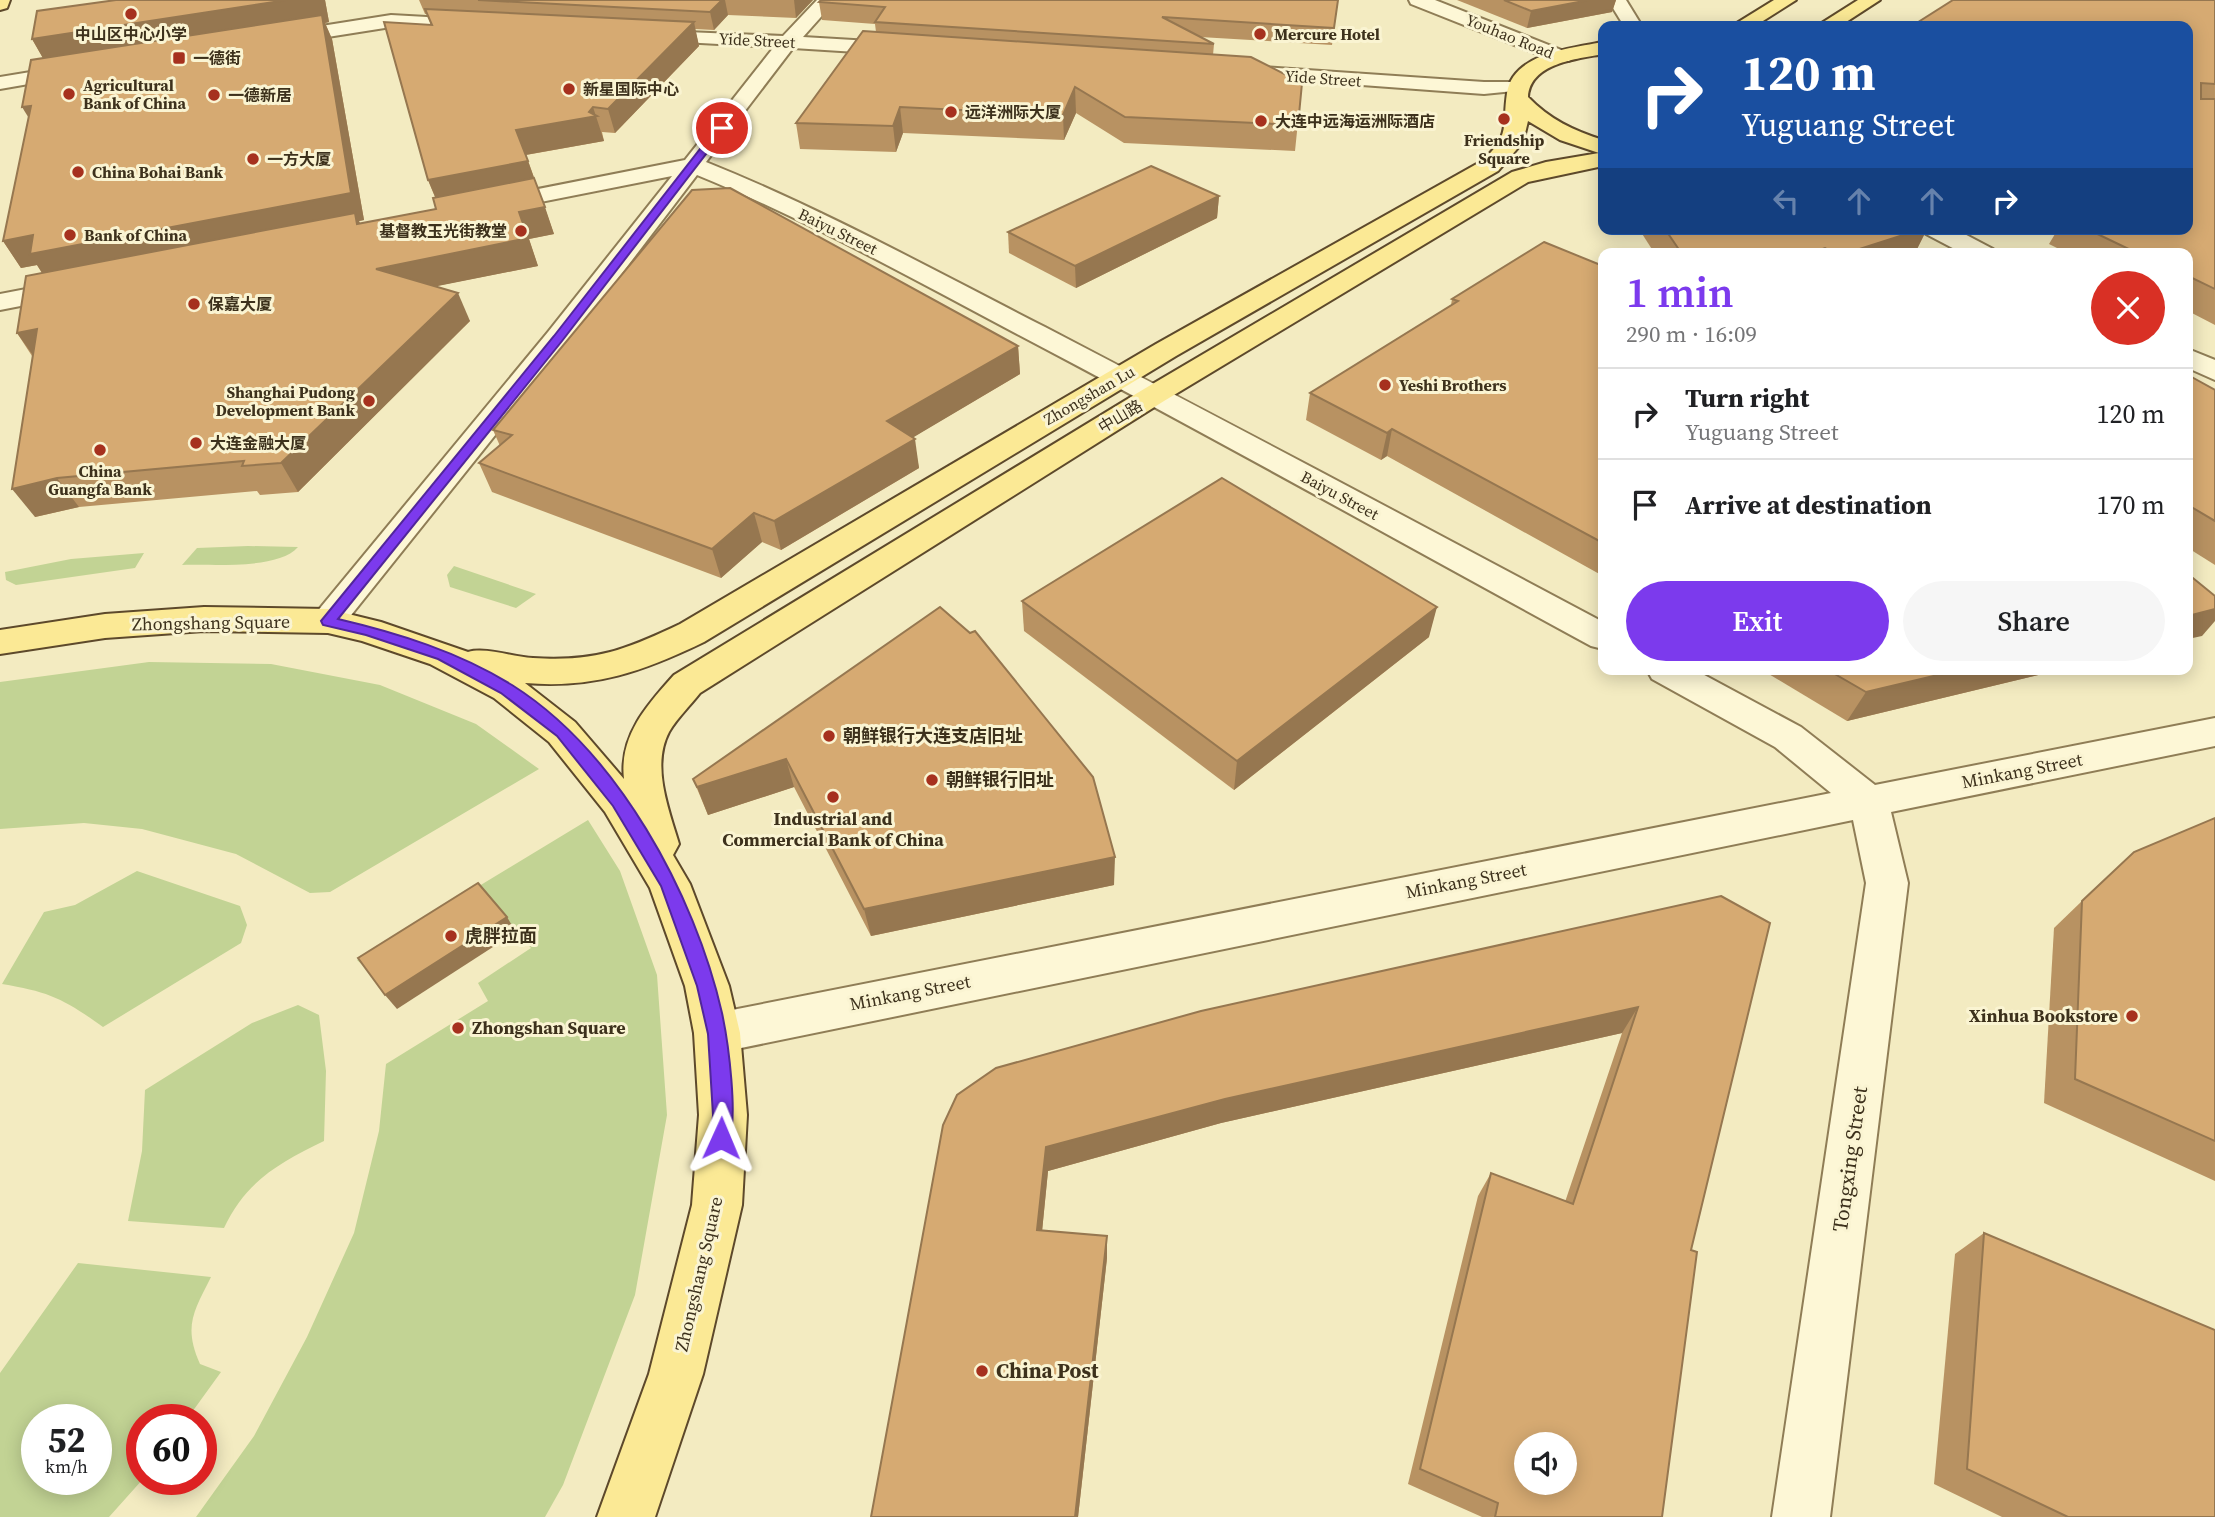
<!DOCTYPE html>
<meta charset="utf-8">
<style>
:root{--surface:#fff;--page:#f6f6f6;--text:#202124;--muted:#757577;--line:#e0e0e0;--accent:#7c3aed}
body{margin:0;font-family:"Source Serif 4","Noto Sans SC",serif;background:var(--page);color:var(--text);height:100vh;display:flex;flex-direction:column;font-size:26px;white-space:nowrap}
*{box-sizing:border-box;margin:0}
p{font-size:23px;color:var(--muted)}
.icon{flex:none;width:38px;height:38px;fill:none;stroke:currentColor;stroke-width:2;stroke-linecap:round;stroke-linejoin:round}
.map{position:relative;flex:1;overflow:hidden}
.panel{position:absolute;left:1598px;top:248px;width:595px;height:427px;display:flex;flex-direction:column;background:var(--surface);border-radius:14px;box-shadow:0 4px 18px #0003}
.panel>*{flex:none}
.top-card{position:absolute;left:1598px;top:21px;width:595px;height:214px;border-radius:14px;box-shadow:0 4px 18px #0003;background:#1a4fa0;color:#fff;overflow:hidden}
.tools{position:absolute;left:1514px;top:1432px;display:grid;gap:14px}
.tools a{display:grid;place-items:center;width:63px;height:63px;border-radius:50%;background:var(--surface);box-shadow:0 4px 18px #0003;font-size:35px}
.speed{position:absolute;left:21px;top:1404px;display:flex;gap:14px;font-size:35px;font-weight:700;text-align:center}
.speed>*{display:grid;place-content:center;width:91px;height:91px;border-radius:50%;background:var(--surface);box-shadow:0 4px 18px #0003;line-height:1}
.speed small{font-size:18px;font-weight:400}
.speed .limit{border:10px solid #d22;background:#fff;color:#111}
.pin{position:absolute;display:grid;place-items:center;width:60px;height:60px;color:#fff;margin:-30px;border:4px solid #fff;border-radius:50%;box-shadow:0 2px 7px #0007}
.me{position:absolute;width:77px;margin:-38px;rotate:1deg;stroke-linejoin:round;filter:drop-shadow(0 0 5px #0008)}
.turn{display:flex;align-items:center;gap:24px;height:147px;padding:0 28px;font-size:32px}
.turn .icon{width:91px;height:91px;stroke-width:2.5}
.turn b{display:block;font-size:49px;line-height:60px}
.lanes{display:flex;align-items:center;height:66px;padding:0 28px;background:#0003;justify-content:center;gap:35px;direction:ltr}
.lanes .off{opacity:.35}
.round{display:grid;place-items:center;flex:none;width:74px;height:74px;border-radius:37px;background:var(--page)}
.headline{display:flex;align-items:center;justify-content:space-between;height:119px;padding:0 28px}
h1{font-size:42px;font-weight:600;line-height:52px;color:var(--accent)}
.cta{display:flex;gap:14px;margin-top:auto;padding:14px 28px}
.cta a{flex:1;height:80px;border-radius:42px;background:var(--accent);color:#fff;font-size:28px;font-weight:600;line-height:80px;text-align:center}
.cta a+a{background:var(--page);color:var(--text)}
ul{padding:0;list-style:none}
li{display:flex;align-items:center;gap:21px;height:91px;padding:0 28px;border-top:2px solid var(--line)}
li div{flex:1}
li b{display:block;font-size:26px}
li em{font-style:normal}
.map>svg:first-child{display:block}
.green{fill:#c2d394;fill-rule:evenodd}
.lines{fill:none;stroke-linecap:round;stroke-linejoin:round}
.minor-casing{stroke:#8f7d56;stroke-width:4}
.major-casing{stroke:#5d492b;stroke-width:4}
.minor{fill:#fdf7d6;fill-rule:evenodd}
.major{fill:#fbe995;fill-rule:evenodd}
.wall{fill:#b89262}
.shaded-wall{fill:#967750}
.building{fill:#d6aa72;stroke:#967750;stroke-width:2;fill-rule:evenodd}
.route{fill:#7c3aed;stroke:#51269a;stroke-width:2}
.poi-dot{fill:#a6311e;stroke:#faf4d2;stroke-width:2.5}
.labels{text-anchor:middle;stroke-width:6;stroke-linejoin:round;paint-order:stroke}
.far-poi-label{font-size:16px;font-weight:bold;fill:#3d311c;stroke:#faf4d2;text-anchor:start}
.far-street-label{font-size:16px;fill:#3d311c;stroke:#faf4d2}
.street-label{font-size:18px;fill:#3d311c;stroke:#faf4d2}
.poi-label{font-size:18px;font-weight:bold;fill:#3d311c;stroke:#faf4d2;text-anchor:start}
.near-street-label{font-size:21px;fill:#3d311c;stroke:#faf4d2}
.near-poi-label{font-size:21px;font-weight:bold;fill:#3d311c;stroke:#faf4d2;text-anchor:start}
</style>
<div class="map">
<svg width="2215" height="1517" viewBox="0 0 2215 1517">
<rect width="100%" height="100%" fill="#f3ebc1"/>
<g class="green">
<path d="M248 546 298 547C278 570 212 564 182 565L197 548Z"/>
<polygon points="144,553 135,568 16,585 6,580 5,572 71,559"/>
<polygon points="454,566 536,594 516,608 450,587 447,575"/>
<polygon points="149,662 271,664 380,685 476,724 539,769 330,892 310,893 236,854 142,829 84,823 0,829 0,682"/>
<polygon points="588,820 620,871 657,975 667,1115 635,1295 563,1485 545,1517 196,1517 254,1436 307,1337 354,1233 379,1131 386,1064 488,1001 478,983 531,948 487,898 370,972 357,960"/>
<path d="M137 871 240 906 247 925 241 943 103 1027C64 999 50 992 2 984L44 912 75 905Z"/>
<path d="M298 1005 319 1015 326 1071 324 1141C279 1163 246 1181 224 1228L128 1221 142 1151 145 1090 252 1023Z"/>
<path d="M78 1263 211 1277C194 1311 183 1326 200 1364L221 1372 187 1419H142L143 1479 109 1517H0V1373ZM37 1419H96V1479H37Z"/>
</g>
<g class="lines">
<defs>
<g id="minor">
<path d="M817 0H836L803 37 904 43 911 45 914 49 911 53 904 55 793 48 706 162C823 209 933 270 1045 327 1232 424 1417 523 1603 622V649L1591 646C1400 542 1211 436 1019 335 913 279 808 220 697 175L568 344 340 629 328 633 316 629 311 621 316 613 548 332 672 176 490 212 482 210 478 205 482 200 685 160 774 47 646 40 639 38 636 34 639 30 783 36Z"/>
<polygon points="1409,0 1435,0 1569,53 1572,57 1569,61 1555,61 1411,4"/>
<polygon points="1608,0 1626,0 1642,26 1624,26"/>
<polygon points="391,15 481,20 491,26 481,32 391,27 277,45 267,39 277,33"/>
<polygon points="79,64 86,66 89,70 86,74 0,89 0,77"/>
<polygon points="1233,65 1484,82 1524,82 1527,86 1524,90 1484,94 1226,75 1223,71 1226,67"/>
<polygon points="1923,229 1955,229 1993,249 1996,254 1964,254 1926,234"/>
<polygon points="73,280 82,282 86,288 82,294 0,310 0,294"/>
<polygon points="2188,349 2215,360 2215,380 2188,368"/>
<polygon points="1647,670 1695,670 1801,727 1875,785 2215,718 2215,746 1891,812 1908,883 1830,1517 1772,1517 1866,883 1853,820 717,1053 701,1047 694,1033 701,1019 717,1013 1831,793 1775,747 1652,679"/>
</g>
<g id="major">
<polygon points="0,0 10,0 7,8 0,10"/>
<polygon points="1774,0 1796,0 1755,26 1732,26"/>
<polygon points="1858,0 1880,0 1840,26 1817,26"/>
<path d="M1603 42V54C1577 59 1530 63 1528 97 1549 119 1574 131 1603 140V166L1528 182 1164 401 700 693C690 706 677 718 669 732 651 766 669 810 679 844L673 855 690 884 729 986 740 1033 747 1115 742 1205 703 1374 655 1517H597L649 1374 692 1205 699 1115 694 1033 685 986 650 888 605 812 549 742 494 698 430 664 362 641 328 633 204 631 105 638 0 654V630L105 614 204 607 328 609 381 622 468 652C486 647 513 657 533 658 595 662 625 650 680 624L1156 344 1482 161C1511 135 1502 127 1507 93 1513 53 1572 48 1603 42ZM1528 121 1560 140 1599 153 1546 162 1512 172 1144 389 674 675C647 705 619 736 624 779L575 722 525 683C594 689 644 671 704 642L1176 356 1498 171 1523 142Z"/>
</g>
</defs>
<use href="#minor" class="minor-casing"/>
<use href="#major" class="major-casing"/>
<use href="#minor" class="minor"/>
<use href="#major" class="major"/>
</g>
<g class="wall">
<polygon points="116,0 325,0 329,22 325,23 332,39 364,220 359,221 360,224 436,209 435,197 428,180 431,25 427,14 425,14 419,0 813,0 796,18 728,15 714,30 695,29 699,46 615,133 602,132 604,141 526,155 554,234 529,239 538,266 436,286 470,321 298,492 260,495 257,491 79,507 35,517 32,356 17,333 42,273 37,265 21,268 3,241 43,58 32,39"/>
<polygon points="1457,0 1616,0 1612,12 1527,28"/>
<polygon points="2215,0 2215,325 2188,311 2188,254 2069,254 2049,244 2058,229 2188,229 2188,26"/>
<polygon points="1338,1 1332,45 1200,37 1214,44 1213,55 1302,83 1295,151 1124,143 1076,113 1064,140 903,133 896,152 800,149 796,123 876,32 875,24 822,20 819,2"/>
<polygon points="1219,196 1217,218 1076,288 1009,253 1008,232"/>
<polygon points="1639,229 1927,229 1915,253 1913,254 1655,254"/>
<polygon points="1603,266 1603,576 1387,456 1381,460 1306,420 1310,393 1451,305 1452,299"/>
<polygon points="1018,346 1020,374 913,437 919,468 781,550 762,542 721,578 492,492 479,463 500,446 493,430"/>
<polygon points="2188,375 2215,390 2215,565 2188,548"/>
<polygon points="1022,601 1429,637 1234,790 1024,631"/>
<polygon points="940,607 1114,885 871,936 794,787 708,815 693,779"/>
<polygon points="1762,670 2059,670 1847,721"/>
<polygon points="2215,818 2215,1181 2044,1103 2054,928 2082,901"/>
<polygon points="1721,896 1691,1250 1662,1517 1482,1517 1408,1484 1478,1196 1491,1173 1565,1202 1622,1033 1221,1123 1048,1171 1042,1231 1107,1258 1078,1517 943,1125"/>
<polygon points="1984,1233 2215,1517 2002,1517 1934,1484 1955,1254"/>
</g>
<g class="shaded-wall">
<polygon points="287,0 325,0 329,22 325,23 332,39 364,220 359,221 367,239 48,282 37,265 21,268 3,241 48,67 32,39"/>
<polygon points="722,0 725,0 728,15 714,30 710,12"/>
<polygon points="794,0 813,0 796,18"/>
<polygon points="1589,0 1616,0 1612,12 1527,28 1531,11"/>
<polygon points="694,22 699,46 615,133 608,109"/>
<polygon points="1075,87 1076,113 1064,140 1063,115"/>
<polygon points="31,106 38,133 22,107"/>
<polygon points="593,107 604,141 525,155 516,130 589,112"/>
<polygon points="900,107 903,133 896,152 893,126"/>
<polygon points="528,161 537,186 439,206 428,180"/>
<polygon points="1219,196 1217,218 1076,288 1075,266"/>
<polygon points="545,207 554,234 529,239 538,266 388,296 376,269 519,212"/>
<polygon points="1922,229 1927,229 1915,253 1913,254 1844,254"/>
<polygon points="1825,248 1822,254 1809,254"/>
<polygon points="458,293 470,321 298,492 281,463"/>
<polygon points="37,329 37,361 17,333"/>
<polygon points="1018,346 1020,374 892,450 887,421"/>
<polygon points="1392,429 1387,456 1381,460 1387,433"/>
<polygon points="915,439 919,468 781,550 774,521"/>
<polygon points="57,478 79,507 35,517 12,489"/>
<polygon points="754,513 762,542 721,578 712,549"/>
<polygon points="1437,607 1429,637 1234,790 1237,761"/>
<polygon points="2215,609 2215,621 2202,636 2188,639 2188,616"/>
<polygon points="1959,670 2059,670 1847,721 1866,692"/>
<polygon points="786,759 794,787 708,815 697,787"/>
<polygon points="1115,857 1114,885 871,936 864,909"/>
<polygon points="507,917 516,932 397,1009 385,995"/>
<polygon points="1638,1007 1622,1033 1221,1123 1048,1171 1040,1252 1037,1230 1046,1147 1225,1099"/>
<polygon points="1107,1236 1107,1258 1078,1517 1075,1517"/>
</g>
<g class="building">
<polygon points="116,0 287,0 32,39 37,11"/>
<polygon points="478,0 722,0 710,12"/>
<polygon points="821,0 1338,0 1334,28 1162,17 1214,44 875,22 885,7 819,2"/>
<polygon points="1504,0 1589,0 1531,11"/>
<polygon points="1953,0 2215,0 2215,84 2201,83 2201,99 2215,99 2215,289 2188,276 2188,254 2139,254 2087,229 2188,229 2188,26 1912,26"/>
<polygon points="425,9 694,22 608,109 593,107 589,112 597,116 516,130 528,161 428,180 384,22 432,25"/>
<polygon points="322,15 351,193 30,254 33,235 3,241 31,106 22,107 31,60"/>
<polygon points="863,31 1251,57 1302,83 1298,125 1125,117 1075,87 1063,115 900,107 893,126 796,123"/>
<polygon points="1151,166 1219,196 1075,266 1008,232"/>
<polygon points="534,178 545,207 519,212 528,238 376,269 458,293 281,463 242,466 244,461 57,478 12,489 37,329 17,333 26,276 355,213 357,224 436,209 433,198"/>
<polygon points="730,188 1018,346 887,421 915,439 774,521 754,513 712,549 479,463 512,435 493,430 692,190"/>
<polygon points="1665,229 1922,229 1844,254 1836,254 1825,248 1809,254 1682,254"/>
<polygon points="1544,242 1603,266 1603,543 1392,429 1387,433 1310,393 1458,301 1452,299"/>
<polygon points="2188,375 2215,390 2215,521 2188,505"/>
<polygon points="1222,478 1437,607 1237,761 1022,601"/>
<polygon points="2188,574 2215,596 2215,609 2188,616"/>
<polygon points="940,607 970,633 975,631 1093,777 1115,857 864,909 786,759 697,787 693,779"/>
<polygon points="1828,670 1959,670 1866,692"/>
<polygon points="2215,818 2215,1141 2075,1079 2082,901 2134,852"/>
<polygon points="478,883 507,917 385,995 358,958"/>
<path d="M1721 896 1770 923 1691 1250 1697 1252 1662 1517H1495L1498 1503 1420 1469 1491 1173 1573 1204 1638 1007 1225 1099 1046 1147 1037 1230 1107 1236 1075 1517H871L943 1125 957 1095 996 1068 1201 1011ZM1526 1444H1564V1482H1526Z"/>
<polygon points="1984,1233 2215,1330 2215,1517 2068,1517 1967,1469"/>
</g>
<path class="route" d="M718 126 726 128 562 341 338 619C398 633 459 652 512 685 617 751 695 894 722 1013 728 1041 739 1119 728 1145L721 1147 714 1145 711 1138 713 1115 708 1034 697 986 661 886 613 806 557 736 501 693 438 659 366 635 323 625 321 621 554 336Z"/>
<g class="poi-dot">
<circle cx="131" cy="14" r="7"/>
<circle cx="1260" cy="34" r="7"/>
<rect x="172" y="51" width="14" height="14" rx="3.5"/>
<circle cx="569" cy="89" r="7"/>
<circle cx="69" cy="94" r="7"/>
<circle cx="214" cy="95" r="7"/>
<circle cx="951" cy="112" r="7"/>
<circle cx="1504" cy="119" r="7"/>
<circle cx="1261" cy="121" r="7"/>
<circle cx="253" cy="159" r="7"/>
<circle cx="78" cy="172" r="7"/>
<circle cx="521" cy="231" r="7"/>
<circle cx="70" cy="235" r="7"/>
<circle cx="194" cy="304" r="7"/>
<circle cx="1385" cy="385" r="7"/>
<circle cx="369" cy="401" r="7"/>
<circle cx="196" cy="443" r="7"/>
<circle cx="100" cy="450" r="7"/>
<circle cx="829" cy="736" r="7"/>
<circle cx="932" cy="780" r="7"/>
<circle cx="833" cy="797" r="7"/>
<circle cx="451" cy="936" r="7"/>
<circle cx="2132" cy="1016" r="7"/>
<circle cx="458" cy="1028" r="7"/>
<circle cx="982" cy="1371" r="7"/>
</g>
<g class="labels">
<g class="far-poi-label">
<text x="131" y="40" text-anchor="middle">中山区中心小学</text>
<text x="1274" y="40">Mercure Hotel</text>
<text x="193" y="64">一德街</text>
<text x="83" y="91">Agricultural<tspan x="83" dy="18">Bank of China</tspan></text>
<text x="583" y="95">新星国际中心</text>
<text x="228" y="101">一德新居</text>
<text x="965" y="118">远洋洲际大厦</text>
<text x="1275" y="127">大连中远海运洲际酒店</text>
<text x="1504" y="146" text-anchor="middle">Friendship<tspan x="1504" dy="18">Square</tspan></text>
<text x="267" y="165">一方大厦</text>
<text x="92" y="178">China Bohai Bank</text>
<text x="507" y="237" text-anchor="end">基督教玉光街教堂</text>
<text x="84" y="241">Bank of China</text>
<text x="208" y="310">保嘉大厦</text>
<text x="1399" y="391">Yeshi Brothers</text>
<text x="355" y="398" text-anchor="end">Shanghai Pudong<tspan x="355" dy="18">Development Bank</tspan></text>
<text x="210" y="449">大连金融大厦</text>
<text x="100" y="477" text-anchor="middle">China<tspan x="100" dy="18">Guangfa Bank</tspan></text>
</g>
<g class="far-street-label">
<text transform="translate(1510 36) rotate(22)" y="6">Youhao Road</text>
<text transform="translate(757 40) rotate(3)" y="6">Yide Street</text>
<text transform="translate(1323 78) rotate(4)" y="6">Yide Street</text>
<text transform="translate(838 231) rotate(26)" y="6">Baiyu Street</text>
<text transform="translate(1089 395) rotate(-30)" y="6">Zhongshan Lu</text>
<text transform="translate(1120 416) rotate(-31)" y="6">中山路</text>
<text transform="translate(1340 495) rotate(28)" y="6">Baiyu Street</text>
</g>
<g class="street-label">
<text transform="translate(211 623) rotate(-1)" y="6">Zhongshang Square</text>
<text transform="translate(2022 771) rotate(-11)" y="6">Minkang Street</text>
<text transform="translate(1466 881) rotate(-11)" y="6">Minkang Street</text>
<text transform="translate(910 993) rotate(-11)" y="6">Minkang Street</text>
<text transform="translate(699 1274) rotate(-77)" y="6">Zhongshang Square</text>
</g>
<g class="poi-label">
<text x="843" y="742">朝鲜银行大连支店旧址</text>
<text x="946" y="786">朝鲜银行旧址</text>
<text x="833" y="825" text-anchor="middle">Industrial and<tspan x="833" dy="21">Commercial Bank of China</tspan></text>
<text x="465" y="942">虎胖拉面</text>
<text x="2118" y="1022" text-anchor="end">Xinhua Bookstore</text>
<text x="472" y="1034">Zhongshan Square</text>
</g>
<g class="near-street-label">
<text transform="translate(1850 1159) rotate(-82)" y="7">Tongxing Street</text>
</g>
<g class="near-poi-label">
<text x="996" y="1378">China Post</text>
</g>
</g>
</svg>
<div class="tools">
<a><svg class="icon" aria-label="sound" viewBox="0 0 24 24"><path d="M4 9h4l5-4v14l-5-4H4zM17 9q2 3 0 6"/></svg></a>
</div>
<div class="speed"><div>52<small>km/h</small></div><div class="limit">60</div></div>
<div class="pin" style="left:722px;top:128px;background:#d93025"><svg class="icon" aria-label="arrive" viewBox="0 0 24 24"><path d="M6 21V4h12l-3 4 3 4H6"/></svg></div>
<svg class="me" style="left:721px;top:1138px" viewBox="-20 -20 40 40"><path d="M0-17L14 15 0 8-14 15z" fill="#7c3aed" stroke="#fff" stroke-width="4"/></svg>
<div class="top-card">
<div class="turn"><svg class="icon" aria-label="right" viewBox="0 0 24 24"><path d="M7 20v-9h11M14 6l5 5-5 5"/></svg><div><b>120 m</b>Yuguang Street</div></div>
<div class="lanes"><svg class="icon off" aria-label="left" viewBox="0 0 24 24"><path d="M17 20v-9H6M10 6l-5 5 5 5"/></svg><svg class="icon off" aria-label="ahead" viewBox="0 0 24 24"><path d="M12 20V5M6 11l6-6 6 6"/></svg><svg class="icon off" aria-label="ahead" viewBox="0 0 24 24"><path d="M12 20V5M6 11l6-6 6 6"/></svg><svg class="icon" aria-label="right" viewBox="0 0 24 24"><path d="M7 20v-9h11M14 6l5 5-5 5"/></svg></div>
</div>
<section class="panel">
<div class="headline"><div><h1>1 min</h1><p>290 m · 16:09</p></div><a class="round" style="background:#d93025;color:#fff"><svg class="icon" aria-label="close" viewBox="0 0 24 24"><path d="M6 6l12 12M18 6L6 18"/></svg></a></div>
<ul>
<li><svg class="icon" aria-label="right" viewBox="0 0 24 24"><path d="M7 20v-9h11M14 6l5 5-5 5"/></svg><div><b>Turn right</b><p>Yuguang Street</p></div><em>120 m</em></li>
<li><svg class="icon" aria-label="arrive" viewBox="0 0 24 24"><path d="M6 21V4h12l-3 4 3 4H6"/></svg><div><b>Arrive at destination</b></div><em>170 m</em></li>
</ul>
<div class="cta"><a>Exit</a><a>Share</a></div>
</section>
</div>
